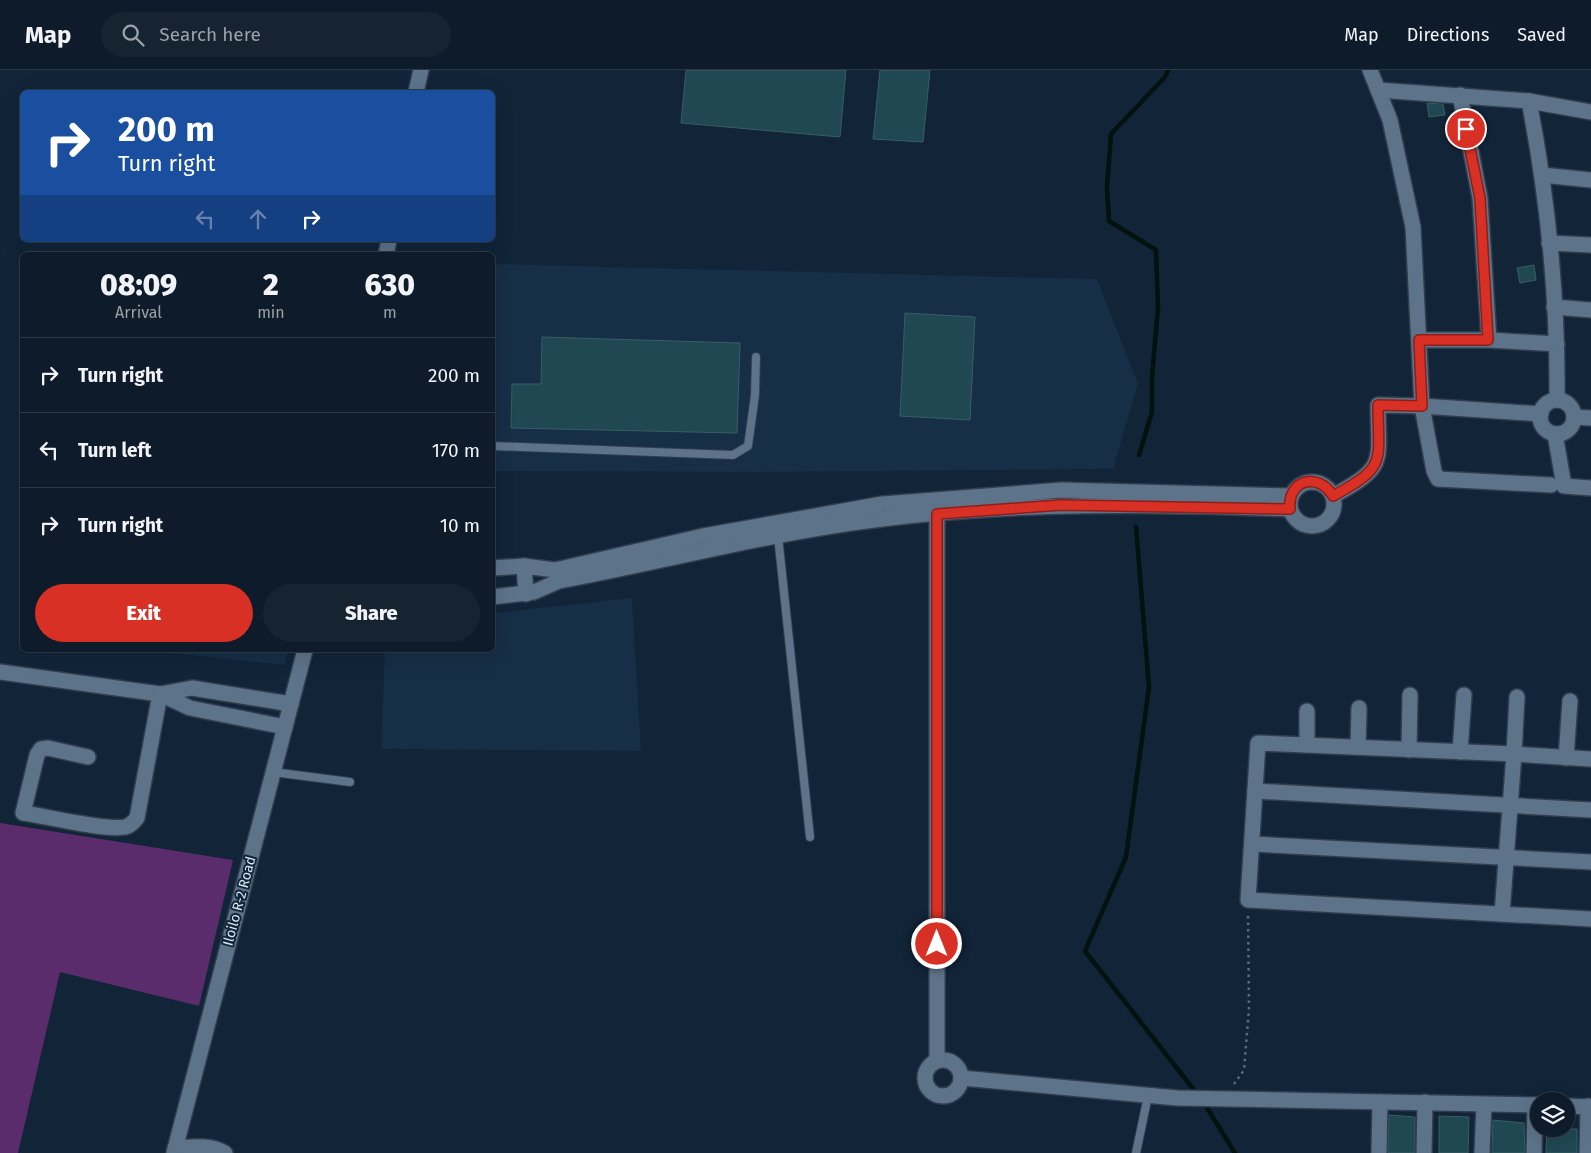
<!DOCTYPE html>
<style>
:root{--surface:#0d1b2a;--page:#162432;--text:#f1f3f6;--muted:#9aa1a8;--line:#2d3947;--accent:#d93025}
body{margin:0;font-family:"Fira Sans",sans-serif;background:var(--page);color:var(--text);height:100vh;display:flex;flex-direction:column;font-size:19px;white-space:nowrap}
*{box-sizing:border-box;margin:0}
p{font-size:16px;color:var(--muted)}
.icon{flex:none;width:28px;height:28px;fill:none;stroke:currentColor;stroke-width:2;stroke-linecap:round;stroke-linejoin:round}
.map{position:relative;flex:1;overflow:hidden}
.panel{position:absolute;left:20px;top:182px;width:475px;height:400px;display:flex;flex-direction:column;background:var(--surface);border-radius:8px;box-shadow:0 5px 20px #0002,0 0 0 1px var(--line)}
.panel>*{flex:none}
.guide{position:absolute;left:20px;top:20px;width:475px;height:152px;border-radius:8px;box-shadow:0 5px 20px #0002,0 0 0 1px var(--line);background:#1a4fa0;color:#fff;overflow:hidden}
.buttons{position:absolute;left:1530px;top:1022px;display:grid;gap:10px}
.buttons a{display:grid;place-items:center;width:45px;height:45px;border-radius:50%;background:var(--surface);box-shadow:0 5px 20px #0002,0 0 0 1px var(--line);font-size:25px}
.pin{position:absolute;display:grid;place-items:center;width:42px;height:42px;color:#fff;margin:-21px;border:2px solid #fff;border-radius:50%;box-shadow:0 1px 5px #0007}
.me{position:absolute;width:55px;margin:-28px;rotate:0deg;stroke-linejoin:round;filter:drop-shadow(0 0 4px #0008)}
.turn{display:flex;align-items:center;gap:18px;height:105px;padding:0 15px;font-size:22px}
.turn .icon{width:65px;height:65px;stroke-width:2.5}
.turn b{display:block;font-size:35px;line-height:42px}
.lanes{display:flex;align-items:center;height:48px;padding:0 15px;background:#0003;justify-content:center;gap:25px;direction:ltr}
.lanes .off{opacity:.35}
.eta{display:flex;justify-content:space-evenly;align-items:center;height:85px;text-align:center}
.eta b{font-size:30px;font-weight:800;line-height:35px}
.button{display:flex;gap:10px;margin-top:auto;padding:10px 15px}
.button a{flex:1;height:58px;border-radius:30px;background:var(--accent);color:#fff;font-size:20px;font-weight:800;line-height:58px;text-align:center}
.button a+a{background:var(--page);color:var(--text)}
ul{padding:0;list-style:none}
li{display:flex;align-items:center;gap:15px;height:75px;padding:0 15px;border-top:1px solid var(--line)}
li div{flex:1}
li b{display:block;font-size:19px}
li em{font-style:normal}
header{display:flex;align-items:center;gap:30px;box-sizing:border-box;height:70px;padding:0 25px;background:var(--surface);border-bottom:1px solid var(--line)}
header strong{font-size:24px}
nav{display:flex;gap:28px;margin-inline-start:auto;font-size:18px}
.search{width:350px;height:45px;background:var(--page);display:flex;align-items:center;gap:12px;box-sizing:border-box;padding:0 18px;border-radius:28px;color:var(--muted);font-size:19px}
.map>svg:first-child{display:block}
.built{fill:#162e46}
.green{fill:#5b2c6b}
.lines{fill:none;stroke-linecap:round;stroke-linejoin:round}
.stream{stroke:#02120f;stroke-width:4.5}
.building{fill:#204853;stroke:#395d67}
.service-casing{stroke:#303d4e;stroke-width:10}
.minor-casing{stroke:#303d4e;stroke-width:18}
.secondary-casing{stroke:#303d4e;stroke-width:18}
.path{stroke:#5b6c7e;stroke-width:2.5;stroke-dasharray:2.5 4;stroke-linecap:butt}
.service{stroke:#5d738a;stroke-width:8}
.minor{stroke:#5d738a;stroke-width:15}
.secondary{stroke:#5d738a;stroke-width:15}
.route-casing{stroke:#8d1f18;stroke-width:12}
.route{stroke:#d93025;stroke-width:9}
.labels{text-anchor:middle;stroke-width:4;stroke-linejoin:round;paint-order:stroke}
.street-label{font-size:14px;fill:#d9e6f3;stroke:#112438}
</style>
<header>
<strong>Map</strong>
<div class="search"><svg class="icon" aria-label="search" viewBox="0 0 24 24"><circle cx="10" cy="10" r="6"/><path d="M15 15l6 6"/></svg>Search here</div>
<nav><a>Map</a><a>Directions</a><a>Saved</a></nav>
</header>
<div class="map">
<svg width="1591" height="1083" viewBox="0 0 1591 1083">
<rect width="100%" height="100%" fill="#112438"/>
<g class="built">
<polygon points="493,194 1097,209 1138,314 1113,399 762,402 493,401"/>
<polygon points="632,528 641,681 381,679 385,580 492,580 493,543"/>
<polygon points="172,580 288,580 285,595 171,583"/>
</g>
<polygon class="green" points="0,753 233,790 199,936 60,902 18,1083 0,1083"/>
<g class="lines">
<g class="stream">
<polyline points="1139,385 1152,342 1152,307 1158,238 1156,180 1109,151 1107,117 1111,64 1165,7 1168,0"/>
<polyline points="1136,457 1149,617 1126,787 1085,881 1198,1025"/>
<polyline points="1204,1033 1235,1083"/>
</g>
</g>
<g class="building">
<polygon points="686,0 846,0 840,67 681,53"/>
<polygon points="880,0 930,0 923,72 873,69"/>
<polygon points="1427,33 1443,34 1445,45 1429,47"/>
<polygon points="1534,195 1536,210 1520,213 1517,198"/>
<polygon points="905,243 975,247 970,350 900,346"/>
<polygon points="542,267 740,273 737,363 511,358 512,314 541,314"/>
<polygon points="1389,1045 1415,1047 1415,1083 1388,1083"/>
<polygon points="1439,1046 1469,1047 1468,1083 1439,1083"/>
<polygon points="1493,1050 1524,1053 1525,1083 1492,1083"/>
<polygon points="1547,1059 1577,1059 1577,1083 1546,1083"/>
</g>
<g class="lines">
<defs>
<g id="service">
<polyline points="492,376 733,385 748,376 755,325 756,287"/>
<polyline points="778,466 810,767"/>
<polyline points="273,702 350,712"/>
<polyline points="1136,1083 1148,1026"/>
</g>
<g id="minor">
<polyline points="1378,20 1529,31 1591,42"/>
<polyline points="1460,25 1480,128 1489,270"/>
<path d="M1529 31C1548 129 1558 230 1557 330"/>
<polyline points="1542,105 1591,110"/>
<polyline points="1549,173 1591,175"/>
<polyline points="1554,237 1591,240"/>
<polyline points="1419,270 1489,270 1557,274"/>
<circle cx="1557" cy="347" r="17"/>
<polyline points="1541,344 1422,336 1434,401 1438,409 1551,415"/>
<polyline points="1574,347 1591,348"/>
<polyline points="1555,364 1564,416 1591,418"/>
<circle cx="1312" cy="434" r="22"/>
<path d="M1333 426C1388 396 1378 393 1378 335L1422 336 1413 157 1390 50 1370 0"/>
<polyline points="524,496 526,524"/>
<polyline points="492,498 524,496 555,500 703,466 882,434 1062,420 1290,426"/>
<path d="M492 527 534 522 559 511C667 491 773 462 882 449 1017 432 1154 434 1290 439"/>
<polyline points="0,602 160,624 190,638 285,657"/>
<polyline points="160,624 192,618 291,634"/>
<polyline points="1517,627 1514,684 1258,673 1248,830 1591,849"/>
<polyline points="1307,675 1307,641"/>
<polyline points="1358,677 1359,638"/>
<polyline points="1409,680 1410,625"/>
<polyline points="1460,682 1464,625"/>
<path d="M88 687 48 678 41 679 37 685 23 743C45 746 106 761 125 757 131 756 133 752 137 748L160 624"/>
<polyline points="1566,688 1570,631"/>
<polyline points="1255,721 1591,740"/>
<polyline points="1252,774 1591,792"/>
<polyline points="1502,844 1514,684 1591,689"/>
<circle cx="943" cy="1008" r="18"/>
<polyline points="937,991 937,435"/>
<polyline points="962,1008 1177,1028 1539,1035"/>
<polyline points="1566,1036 1591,1037"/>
<path d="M175 1078C193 1077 209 1074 225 1083"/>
<polyline points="1379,1083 1380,1032"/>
<polyline points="1424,1083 1425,1032"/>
<polyline points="1482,1083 1484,1035"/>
<polyline points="1534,1083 1535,1035"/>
<polyline points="1587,1083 1588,1036"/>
</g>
<g id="secondary">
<polyline points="416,22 421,0"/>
<polyline points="386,185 389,170"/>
<polyline points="174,1083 305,580"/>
</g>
</defs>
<use href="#service" class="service-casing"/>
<use href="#minor" class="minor-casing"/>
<use href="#secondary" class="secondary-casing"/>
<polyline class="path" points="1234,1014 1244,1000 1249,938 1248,843"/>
<use href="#service" class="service"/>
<use href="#minor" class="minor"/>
<use href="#secondary" class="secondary"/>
</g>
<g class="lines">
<defs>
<path id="route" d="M937 874V444L1061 435 1290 439C1287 410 1318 401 1333 426 1388 396 1378 393 1378 335L1422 336 1419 270H1488L1480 128 1466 59"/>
</defs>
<use href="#route" class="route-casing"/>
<use href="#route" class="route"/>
</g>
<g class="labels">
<g class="street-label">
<text transform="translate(239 831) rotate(-75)" y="5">Iloilo R-2 Road</text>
</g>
</g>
</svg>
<div class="buttons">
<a><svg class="icon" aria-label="layers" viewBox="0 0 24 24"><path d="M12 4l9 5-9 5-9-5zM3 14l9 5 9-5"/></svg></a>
</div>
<div class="pin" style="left:1466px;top:59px;background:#d93025"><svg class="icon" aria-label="arrive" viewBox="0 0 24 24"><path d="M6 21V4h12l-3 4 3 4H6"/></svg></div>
<svg class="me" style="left:937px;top:874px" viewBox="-20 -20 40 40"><circle r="17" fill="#d93025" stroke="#fff" stroke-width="3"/><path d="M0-11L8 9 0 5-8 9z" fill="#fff"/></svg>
<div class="guide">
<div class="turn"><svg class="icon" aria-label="right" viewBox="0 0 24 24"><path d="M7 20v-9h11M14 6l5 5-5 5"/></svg><div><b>200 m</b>Turn right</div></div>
<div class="lanes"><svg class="icon off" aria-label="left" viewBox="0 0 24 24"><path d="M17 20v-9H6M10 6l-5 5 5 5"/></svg><svg class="icon off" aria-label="ahead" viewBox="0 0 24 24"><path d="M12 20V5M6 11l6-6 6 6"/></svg><svg class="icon" aria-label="right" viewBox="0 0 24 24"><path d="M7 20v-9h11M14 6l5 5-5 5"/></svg></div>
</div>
<section class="panel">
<div class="eta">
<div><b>08:09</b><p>Arrival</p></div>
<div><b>2</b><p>min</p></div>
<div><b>630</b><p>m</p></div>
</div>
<ul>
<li><svg class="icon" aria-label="right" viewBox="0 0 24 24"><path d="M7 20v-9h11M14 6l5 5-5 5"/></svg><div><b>Turn right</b></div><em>200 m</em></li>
<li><svg class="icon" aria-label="left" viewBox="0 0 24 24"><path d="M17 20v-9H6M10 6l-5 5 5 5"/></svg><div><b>Turn left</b></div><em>170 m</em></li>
<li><svg class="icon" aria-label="right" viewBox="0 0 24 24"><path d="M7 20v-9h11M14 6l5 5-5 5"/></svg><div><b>Turn right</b></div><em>10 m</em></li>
</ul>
<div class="button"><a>Exit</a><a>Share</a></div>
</section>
</div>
